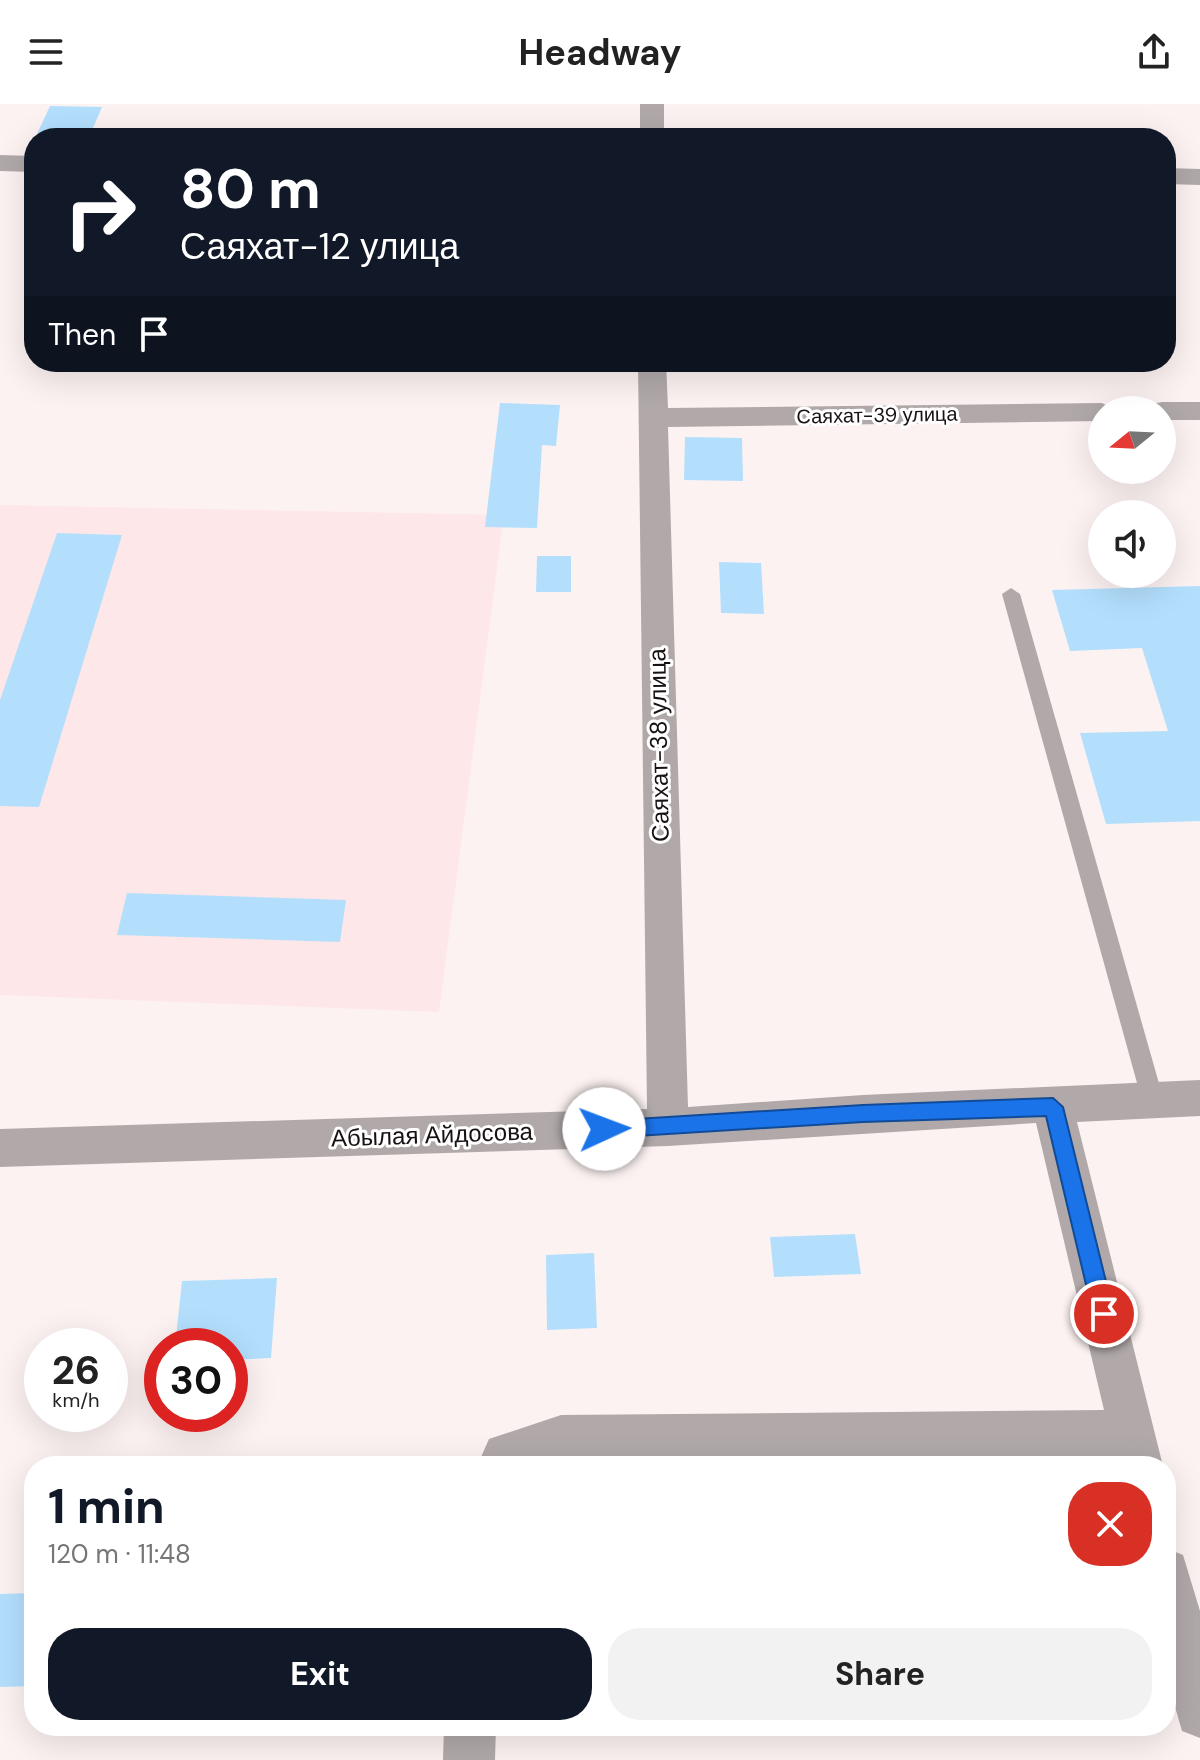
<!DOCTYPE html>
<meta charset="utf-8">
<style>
:root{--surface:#fff;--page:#f2f2f2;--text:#222;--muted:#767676;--accent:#111827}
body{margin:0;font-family:"DM Sans",sans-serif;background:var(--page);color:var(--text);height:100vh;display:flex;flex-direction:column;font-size:30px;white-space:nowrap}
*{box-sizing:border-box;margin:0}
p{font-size:26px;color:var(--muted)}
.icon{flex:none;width:44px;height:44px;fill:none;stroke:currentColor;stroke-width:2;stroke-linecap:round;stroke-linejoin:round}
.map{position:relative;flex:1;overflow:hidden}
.details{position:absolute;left:24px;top:1352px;width:1152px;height:280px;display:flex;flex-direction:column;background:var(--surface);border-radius:32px;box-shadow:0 8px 32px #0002}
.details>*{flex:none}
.banner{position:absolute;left:24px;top:24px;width:1152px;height:244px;border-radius:32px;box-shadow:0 8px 32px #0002;background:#111827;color:#fff;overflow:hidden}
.needle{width:52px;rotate:252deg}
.controls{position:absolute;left:1088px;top:292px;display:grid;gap:16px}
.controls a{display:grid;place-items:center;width:88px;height:88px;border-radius:50%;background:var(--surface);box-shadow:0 8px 32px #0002;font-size:40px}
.speed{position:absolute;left:24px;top:1224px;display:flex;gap:16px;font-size:40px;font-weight:700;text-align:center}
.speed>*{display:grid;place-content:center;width:104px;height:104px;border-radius:50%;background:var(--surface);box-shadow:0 8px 32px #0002;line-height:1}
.speed small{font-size:20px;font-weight:400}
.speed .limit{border:12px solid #d22;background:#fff;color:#111}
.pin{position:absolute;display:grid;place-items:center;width:68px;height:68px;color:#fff;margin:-34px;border:4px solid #fff;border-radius:50%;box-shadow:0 2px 8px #0007}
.me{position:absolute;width:88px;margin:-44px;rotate:88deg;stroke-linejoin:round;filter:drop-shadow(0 0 6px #0008)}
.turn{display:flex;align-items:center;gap:28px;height:168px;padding:0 24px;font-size:36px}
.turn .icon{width:104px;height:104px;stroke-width:2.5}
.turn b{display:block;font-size:56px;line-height:68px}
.then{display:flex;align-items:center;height:76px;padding:0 24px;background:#0003;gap:16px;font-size:30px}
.round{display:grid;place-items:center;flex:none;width:84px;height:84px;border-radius:32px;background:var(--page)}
.head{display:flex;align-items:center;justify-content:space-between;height:136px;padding:0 24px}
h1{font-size:48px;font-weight:700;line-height:60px;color:var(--accent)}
.primary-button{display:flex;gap:16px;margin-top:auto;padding:16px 24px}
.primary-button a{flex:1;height:92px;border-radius:32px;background:var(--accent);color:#fff;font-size:32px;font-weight:700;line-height:92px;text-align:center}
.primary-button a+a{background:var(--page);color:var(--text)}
header{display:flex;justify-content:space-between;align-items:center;height:104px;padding:0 24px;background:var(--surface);font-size:36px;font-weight:700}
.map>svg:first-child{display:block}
.built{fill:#fee7e8}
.building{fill:#b3dffd}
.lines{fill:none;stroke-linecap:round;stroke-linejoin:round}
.lane{fill:#b1a9a9;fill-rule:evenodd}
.street{fill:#b1a9a9;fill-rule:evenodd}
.route{fill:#1a73e8;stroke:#114b97;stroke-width:2}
.labels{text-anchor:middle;stroke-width:6;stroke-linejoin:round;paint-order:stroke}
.far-street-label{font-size:20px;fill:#181212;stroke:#fff}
.street-label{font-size:24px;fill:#181212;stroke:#fff}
</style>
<header><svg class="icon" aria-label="menu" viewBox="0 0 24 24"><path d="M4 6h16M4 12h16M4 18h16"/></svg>Headway<svg class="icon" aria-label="share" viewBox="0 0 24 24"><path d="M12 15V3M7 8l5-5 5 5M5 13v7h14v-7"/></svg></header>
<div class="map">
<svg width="1200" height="1656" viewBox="0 0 1200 1656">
<rect width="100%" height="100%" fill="#fdf2f2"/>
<polygon class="built" points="0,401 504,411 439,908 0,891"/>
<g class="building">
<polygon points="50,2 102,3 90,31 37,30"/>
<polygon points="500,299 560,301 556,342 542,341 537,424 485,423"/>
<polygon points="685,333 742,334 743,377 684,376"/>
<polygon points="57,429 122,431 39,703 0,702 0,596"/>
<polygon points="537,452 571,452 571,488 536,488"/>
<polygon points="719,458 761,459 764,510 721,509"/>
<polygon points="1200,482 1200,717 1106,720 1080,629 1168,627 1142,544 1070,547 1052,486"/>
<polygon points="127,789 346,796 340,838 117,831"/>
<polygon points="855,1130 861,1170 774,1173 770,1133"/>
<polygon points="594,1149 597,1224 547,1226 546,1151"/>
<polygon points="277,1174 271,1254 230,1256 230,1242 175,1242 182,1177"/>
<polygon points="34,1489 34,1582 0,1583 0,1490"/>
</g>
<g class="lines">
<polygon class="lane" points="1011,484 1020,490 1164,997 1161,1004 1153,1007 1145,1004 1142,997 1002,490"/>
<g class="street">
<rect x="640" y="0" width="24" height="34"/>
<polygon points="0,51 34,52 34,68 0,67"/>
<polygon points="1166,64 1200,65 1200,81 1166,80"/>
<polygon points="638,258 666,258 668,304 1102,299 1115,306 1102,306 1102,317 668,323 688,1003 863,991 1200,976 1200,1012 1077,1018 1163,1362 1117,1362 1114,1352 561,1357 545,1362 477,1362 489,1335 561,1311 1104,1306 1036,1019 668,1042 0,1063 0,1025 647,1005"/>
<polygon points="1162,298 1200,298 1200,316 1162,316 1162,306 1148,306 1152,300"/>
<polygon points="1166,1444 1183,1451 1200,1507 1200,1634 1182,1627 1166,1572"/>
<polygon points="444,1622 496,1622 495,1656 443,1656"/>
</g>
</g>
<polygon class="route" points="1053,994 1063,1003 1114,1210 1111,1218 1104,1221 1096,1218 1093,1210 1046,1012 863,1018 604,1034 594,1025 604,1017 863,1001"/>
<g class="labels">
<g class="far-street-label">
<text transform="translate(877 311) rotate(-1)" y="7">Саяхат-39 улица</text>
</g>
<g class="street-label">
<text transform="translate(659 641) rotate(-91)" y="8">Саяхат-38 улица</text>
<text transform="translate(432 1031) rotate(-2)" y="8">Абылая Айдосова</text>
</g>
</g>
</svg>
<div class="controls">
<a><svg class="needle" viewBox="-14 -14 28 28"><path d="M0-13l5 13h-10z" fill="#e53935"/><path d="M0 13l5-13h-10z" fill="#767676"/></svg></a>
<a><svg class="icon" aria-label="sound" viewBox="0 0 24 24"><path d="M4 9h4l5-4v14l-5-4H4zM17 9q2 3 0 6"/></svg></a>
</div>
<div class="speed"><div>26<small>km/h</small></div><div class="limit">30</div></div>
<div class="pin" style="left:1104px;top:1210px;background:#d93025"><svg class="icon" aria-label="arrive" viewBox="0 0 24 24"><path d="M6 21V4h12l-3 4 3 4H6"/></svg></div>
<svg class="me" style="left:604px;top:1025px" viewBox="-20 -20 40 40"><circle r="19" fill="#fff"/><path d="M0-13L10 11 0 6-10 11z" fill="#1a73e8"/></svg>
<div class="banner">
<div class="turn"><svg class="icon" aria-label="right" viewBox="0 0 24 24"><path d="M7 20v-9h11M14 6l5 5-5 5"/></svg><div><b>80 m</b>Саяхат-12 улица</div></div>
<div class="then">Then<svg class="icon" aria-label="arrive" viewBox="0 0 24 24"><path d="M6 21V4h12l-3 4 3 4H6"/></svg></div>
</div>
<section class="details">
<div class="head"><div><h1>1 min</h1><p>120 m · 11:48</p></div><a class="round" style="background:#d93025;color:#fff"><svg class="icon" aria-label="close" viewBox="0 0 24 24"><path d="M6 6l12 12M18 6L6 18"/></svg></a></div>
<div class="primary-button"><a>Exit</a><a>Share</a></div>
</section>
</div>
